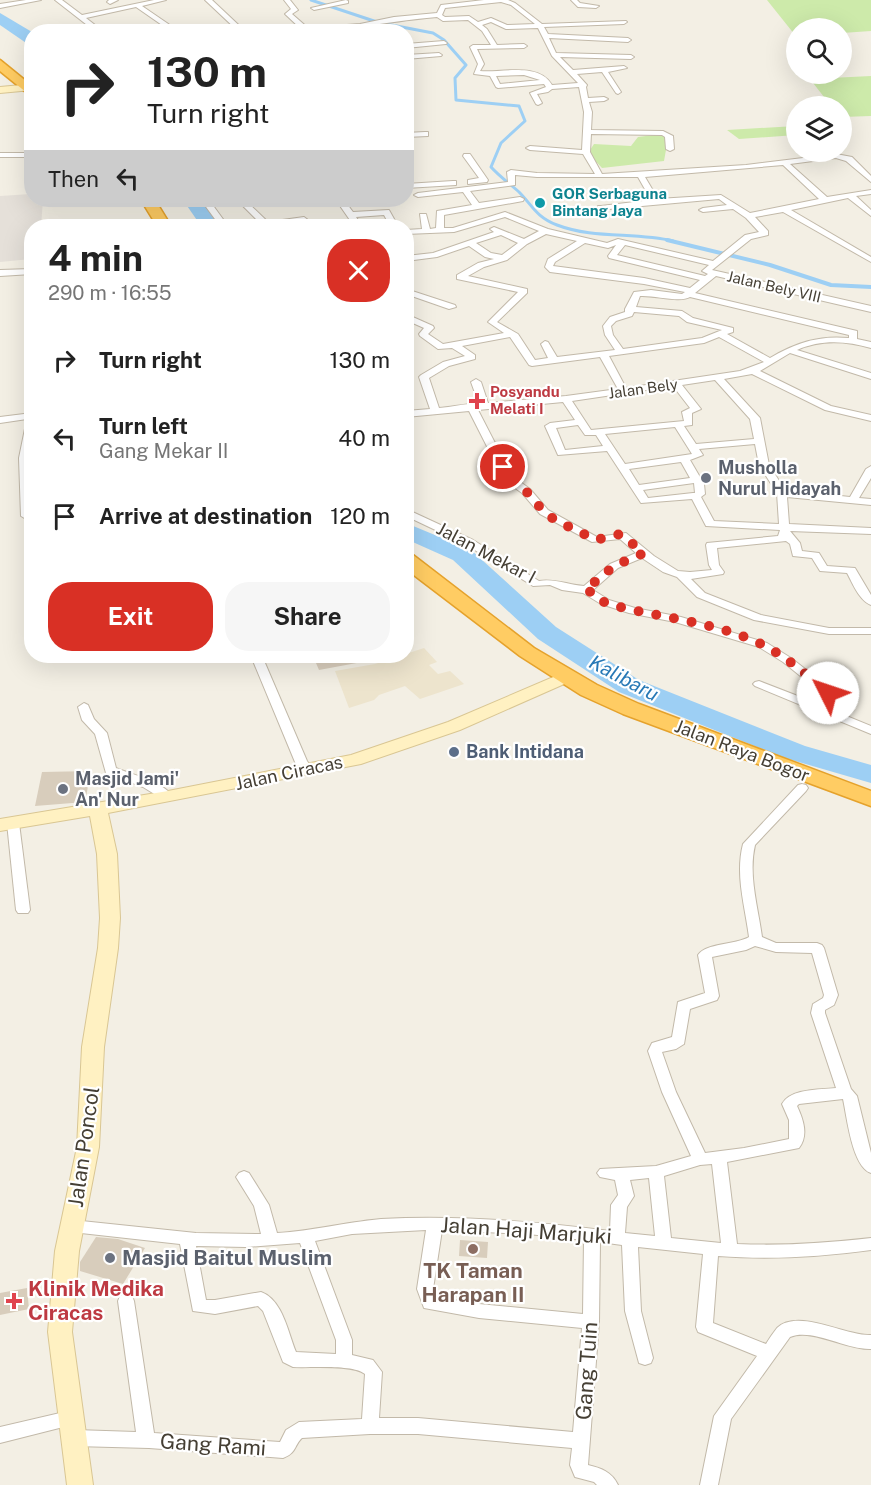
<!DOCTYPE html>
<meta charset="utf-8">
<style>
:root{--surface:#fff;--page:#f6f6f6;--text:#222;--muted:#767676;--accent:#d93025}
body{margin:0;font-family:"Public Sans",sans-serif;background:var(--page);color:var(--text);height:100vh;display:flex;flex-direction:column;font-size:22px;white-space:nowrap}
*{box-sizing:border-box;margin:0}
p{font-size:20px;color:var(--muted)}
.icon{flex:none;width:33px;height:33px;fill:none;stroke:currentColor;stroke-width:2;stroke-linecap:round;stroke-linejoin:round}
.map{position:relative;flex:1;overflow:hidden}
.panel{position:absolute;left:24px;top:219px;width:390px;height:444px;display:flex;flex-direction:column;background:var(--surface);border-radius:24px;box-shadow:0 6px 24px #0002}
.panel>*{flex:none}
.hud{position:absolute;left:24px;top:24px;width:390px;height:183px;border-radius:24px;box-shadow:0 6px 24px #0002;background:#fff;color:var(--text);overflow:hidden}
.controls{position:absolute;left:786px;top:18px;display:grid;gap:12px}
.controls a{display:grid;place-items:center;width:66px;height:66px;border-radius:50%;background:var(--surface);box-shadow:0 6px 24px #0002;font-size:30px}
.pin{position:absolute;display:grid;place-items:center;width:51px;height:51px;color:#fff;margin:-26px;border:3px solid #fff;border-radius:50%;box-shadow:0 2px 6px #0007}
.me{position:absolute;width:66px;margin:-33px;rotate:311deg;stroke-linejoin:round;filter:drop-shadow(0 0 4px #0008)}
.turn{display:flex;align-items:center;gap:21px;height:126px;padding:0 24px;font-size:27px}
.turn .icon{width:78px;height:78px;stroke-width:2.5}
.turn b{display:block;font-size:42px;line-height:51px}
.then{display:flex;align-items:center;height:57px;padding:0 24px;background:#0003;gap:12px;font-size:22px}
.round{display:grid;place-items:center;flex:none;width:63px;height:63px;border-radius:24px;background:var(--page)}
.head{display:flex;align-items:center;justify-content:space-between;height:102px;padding:0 24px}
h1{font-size:36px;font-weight:700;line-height:45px}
.cta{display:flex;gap:12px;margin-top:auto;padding:12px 24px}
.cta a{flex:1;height:69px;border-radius:24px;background:var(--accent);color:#fff;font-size:24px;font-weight:700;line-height:69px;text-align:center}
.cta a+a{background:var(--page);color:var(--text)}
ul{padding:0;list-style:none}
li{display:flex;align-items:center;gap:18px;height:78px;padding:0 24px}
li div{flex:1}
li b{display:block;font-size:22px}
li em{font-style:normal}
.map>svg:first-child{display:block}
.industrial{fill:#e5e0d9}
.education{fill:#ede4cd}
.green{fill:#cdeaaa}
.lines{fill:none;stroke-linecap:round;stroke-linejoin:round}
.stream-far1{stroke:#9dcff4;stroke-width:3}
.stream{stroke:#9dcff4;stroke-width:4}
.river{fill:#9dcff4;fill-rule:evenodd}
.building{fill:#d8cdbc}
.street-casing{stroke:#c2b9a9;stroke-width:2}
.secondary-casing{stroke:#d9c693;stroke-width:2}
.highway-casing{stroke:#e5a22c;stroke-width:3}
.street{fill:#fff;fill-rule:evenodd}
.secondary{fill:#fff1c2;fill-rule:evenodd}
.highway{fill:#ffcc63;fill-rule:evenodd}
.route{stroke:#d93025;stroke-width:10;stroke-dasharray:0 18}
.culture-dot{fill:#0f9aa8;stroke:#fff;stroke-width:2}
.health-dot{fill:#e0444e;stroke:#fff;stroke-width:2}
.worship-dot{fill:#6b7280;stroke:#fff;stroke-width:2}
.service-dot{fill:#5c6f8a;stroke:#fff;stroke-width:2}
.education-dot{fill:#8d6e63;stroke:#fff;stroke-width:2}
.labels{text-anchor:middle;stroke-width:4.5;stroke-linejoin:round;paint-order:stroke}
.far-culture-label{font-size:15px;font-weight:bold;fill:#0d838f;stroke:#fff;text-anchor:start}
.far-street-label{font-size:15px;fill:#453f34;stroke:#fff}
.far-health-label{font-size:15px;font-weight:bold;fill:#be3a42;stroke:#fff;text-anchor:start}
.worship-label{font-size:18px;font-weight:bold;fill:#5b616d;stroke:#fff;text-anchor:start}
.street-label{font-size:18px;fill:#453f34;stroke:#fff}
.service-label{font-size:18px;font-weight:bold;fill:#4e5e75;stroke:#fff;text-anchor:start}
.water-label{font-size:20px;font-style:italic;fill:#2879b6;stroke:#fff}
.near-street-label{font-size:21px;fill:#453f34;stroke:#fff}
.near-worship-label{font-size:21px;font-weight:bold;fill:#5b616d;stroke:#fff;text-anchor:start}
.near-education-label{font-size:21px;font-weight:bold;fill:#785e54;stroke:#fff}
.near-health-label{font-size:21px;font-weight:bold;fill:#be3a42;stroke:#fff;text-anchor:start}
</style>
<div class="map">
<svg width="871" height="1485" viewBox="0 0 871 1485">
<rect width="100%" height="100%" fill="#f3efe4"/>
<polygon class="industrial" points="31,194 32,200 43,200 41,226 32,226 31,259 0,262 0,196"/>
<polygon class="education" points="424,648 437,662 429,665 438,674 450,671 464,684 420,699 405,686 379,695 374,700 349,708 335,671 375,664"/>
<g class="green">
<polygon points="767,0 871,0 871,31 842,33 842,28 796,28 795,35"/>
<polygon points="871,76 871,116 842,117 842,106 831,106 810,79"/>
<polygon points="796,126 796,135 739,139 727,130"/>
<polygon points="669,133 664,161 602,168 588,153 594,144 631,146 638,137"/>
</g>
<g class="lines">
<g class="stream-far1">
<polyline points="311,0 377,22"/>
<path d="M381 23 433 33 444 40 466 65 455 78 456 100 519 106 525 121 501 143 491 167C500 177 509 183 519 192 532 205 536 217 557 225 593 239 636 232 673 241"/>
</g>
<polyline class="stream" points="667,240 770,265 831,285 871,287"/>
<g class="river">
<polygon points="0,13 32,32 32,47 0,25"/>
<polygon points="183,200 201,200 219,226 201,226"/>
<polygon points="406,523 471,550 556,627 639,680 805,746 871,765 871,783 785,758 619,692 538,639 453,560 406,539"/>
</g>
</g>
<g class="building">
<polygon points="313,656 362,656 362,662 319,670"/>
<polygon points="91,771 85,802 35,806 42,772"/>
<polygon points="96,1237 118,1239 145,1248 123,1284 80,1271 80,1262"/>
<polygon points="460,1240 488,1242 487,1258 459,1256"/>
<polygon points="27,1288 29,1309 0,1315 0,1293"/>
</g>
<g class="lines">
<defs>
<g id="street">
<polygon points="26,0 41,0 0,8 0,4"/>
<polygon points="55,0 62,0 82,15 154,0 166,0 142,6 180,32 172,32 136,7 86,18 104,32 96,32"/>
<polygon points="109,0 118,0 110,4 107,2"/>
<polygon points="205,0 212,0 246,32 239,32"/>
<path d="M284 0H290L298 10 292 14 308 28 360 24 394 17 437 13 441 5 484 0H508L515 3 542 24 626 21 627 22 624 24 544 27 548 34 628 38 631 40 628 42 549 38 556 53 631 55 634 57 631 59 560 57 573 70 624 66 627 68 608 72 621 92 618 94 616 93 602 72 577 74 587 85 586 87 588 98 604 97 608 99 604 101 589 102 592 112 591 130 663 131 673 136 674 149 670 151 666 149 665 137 662 135 591 134 590 152 602 174 746 165 836 154 852 157 871 176V182L846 161 836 158 790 164 827 197 871 190V194L856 196 871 210V216L848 198 791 210 871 257V262L783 212 755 217 768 231V235L751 239 712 270 871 306V312L716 276 695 293 857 331V339L871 342V348C847 341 821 339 797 350L871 373V379L790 353 760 371 831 406 871 415V421L825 410 752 374 724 379 760 418 769 465 785 490 850 497 866 469 871 466V478L859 498 871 499V505L787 497 789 524 871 528V534L790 531 800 543 802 551 819 553 827 566 855 568 871 595V605C859 600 853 584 847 573L820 571 812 558 793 556 790 544 786 541 717 548 719 565 724 572 723 574 691 579 705 593 761 615 829 628H871V634H829L754 620 697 597 677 577 663 572 642 558 618 568 593 590 609 600 635 608 681 617 767 643 791 658 849 703 852 709 844 715 871 726V734L755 686 753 684 755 682 759 681 834 710 840 708 783 662 759 647 675 622 629 613 601 604 583 593 562 590 550 585 533 586 465 544 406 516V509L473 540 539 581C554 578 568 585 584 586L610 564 636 553 620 539 592 542 540 514 522 493 504 480 469 411 406 417V411L430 409 419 377 421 375 443 362 465 356 452 348 438 349 420 336 419 334 424 328 406 320V314L433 326 434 328 428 334 443 344 504 333 488 322 518 292 457 279V275L478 263 494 259 485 257 469 246 437 257 406 261V256L433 253 494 232 490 229 494 227 524 239 539 231 505 217 454 232 406 234V230L422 229 420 214H426L430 229 436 228 437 211 472 205 463 192 418 197 414 195 418 193 508 182 507 172 511 170 537 173 595 174 583 154 530 150 526 148 530 146 582 150 584 112 579 87 552 89 548 92 537 94 542 103 538 105 536 104 530 93 546 87 544 84 498 88 496 87 490 76 474 74 478 64 470 47 473 45H491L482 31 468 20 443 21 437 17C389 21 342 32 293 32L301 29 285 14 291 9ZM501 2 511 5 535 24 507 25 491 18 478 22 469 16 445 17 442 15 445 8ZM491 22 506 29 538 28 552 56 578 83 552 85C539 62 502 73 480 71L484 64 477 49 524 48 527 46 524 44 497 45 487 29 482 25ZM524 75 540 80 500 84 496 76ZM783 165 819 199 750 213 721 195 658 199 645 177ZM515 175 537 177H638L651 200 601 206H598V210L719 199 727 205 703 208 699 210 703 212 733 209 746 218 759 232 745 235 713 261 618 239 607 243 548 229 505 212 453 228H444V215L523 201 524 199 520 197 479 203 470 191 515 185ZM546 234 577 241 548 259 545 267 550 272 644 284 685 292 682 294 651 290 634 292 625 309V312L610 317 603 326 605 335 615 350 557 357 548 342 545 341 541 344 548 358 535 360 518 334 497 322 527 293V289L468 276 484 267 507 260 527 244ZM501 235 518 243 502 255 491 253 476 243ZM585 243 608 248 616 245 608 256 609 258 700 280 690 288 644 278 553 266 555 262ZM625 245 709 265 702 271 708 274 705 276 617 255ZM640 296C654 295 680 303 690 297L849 335V338C819 335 795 343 770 358L727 334 733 332V328L693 318 682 311 636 307ZM634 312 679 316 687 322 722 330 702 338 623 349 613 335 611 326 616 321 632 316ZM510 337 529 365 532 366 600 357 618 389 566 396 488 403 481 382 476 379 471 382 479 404C467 403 453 407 439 408L429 378 449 366 475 359V355L462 346ZM719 337 764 362 740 371 626 388 609 356 704 343ZM715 380 750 419 754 439 696 444 684 426 692 425V413L701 409 682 385ZM673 386 690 408 682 412 684 421 591 430 572 401ZM563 402 575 420 550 423 545 426 558 455 607 451 641 503 692 499 706 526 780 530 778 536 707 543 706 545 709 565 712 570 690 572 678 571 654 556 626 533 597 537 548 510 530 489 512 476 478 410ZM578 425 585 435H596L603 446 565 450 556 428ZM675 427 692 454 625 464 605 434ZM755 444 759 465 777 493 779 524 714 521 701 497 705 494 704 484 690 460 703 455 699 449ZM681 462 690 478 639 485 629 469ZM694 483 695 493H693L648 498 643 490Z"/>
<polygon points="346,0 348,1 348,3 314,10 311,8"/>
<polygon points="571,0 577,0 580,3 599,6 596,8 578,7"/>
<polygon points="444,41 447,43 446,44 406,48 406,44"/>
<polygon points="439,53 442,55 441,56 406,59 406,55"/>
<polygon points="32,74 32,78 26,77"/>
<polygon points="425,132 428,132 428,136 406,137 406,133"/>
<rect x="0" y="153" width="32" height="4"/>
<polygon points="464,154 470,154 488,180 487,182 468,184 468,180 479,178 463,156"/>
<polygon points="453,181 456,181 456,185 406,188 406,184"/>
<polygon points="201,200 209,200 228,226 220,226"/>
<polygon points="237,200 245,200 268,222 304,217 316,226 308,226 302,222 263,226"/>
<polygon points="336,200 344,200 353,212 389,210 398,226 390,226 384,215 356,217 362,226 354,226"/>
<polygon points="320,224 325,224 329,226 319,226"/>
<polygon points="32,269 32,274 0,276 0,270"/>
<polygon points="406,289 455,305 456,307 449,309 406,294"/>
<polygon points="32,413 32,445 29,458 31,516 26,519 21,516 19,458 27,419 0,423 0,417"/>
<polygon points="251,656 262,656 307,761 313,770 311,773 303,773 295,762"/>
<path d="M84 703 88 705 94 719 107 733 116 768C135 776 160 780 174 797L172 800H164L143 787 106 773 95 734 82 720 78 707Z"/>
<path d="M802 784 806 785 808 788 806 791 755 845C748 875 758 907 762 937L776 943H817L822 945 824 948 838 995 834 1005 825 1010V1013L851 1089 857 1096 871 1153V1173C852 1167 847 1117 843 1099L799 1104 797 1106C803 1119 809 1135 799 1148L727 1162 737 1244C783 1246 826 1243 871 1238V1250C820 1257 770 1260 718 1256L713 1323 766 1344C769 1339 773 1333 777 1328 798 1308 845 1336 871 1335V1349C846 1350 813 1328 790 1337L731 1419 718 1485H700L714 1416 757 1356 698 1332 696 1327 703 1254 638 1247 641 1311 653 1358 651 1363 645 1365 639 1363 625 1311 622 1245 600 1242 599 1322 588 1465C601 1468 612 1472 618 1485H597L594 1482 575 1477 570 1465 572 1448 418 1434H370L302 1438C294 1445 297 1453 283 1458L149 1448 75 1446 69 1443 66 1438 69 1433 75 1430 136 1432 118 1301 120 1296 126 1294 132 1296 134 1301 154 1433 280 1442 286 1430 299 1422 362 1419 365 1374C353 1364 310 1368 293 1367L283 1362 263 1311 258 1306 215 1314 193 1311 180 1244 72 1232 66 1230 64 1226 66 1222 72 1220 196 1233 261 1234 254 1206 236 1177 239 1173 244 1171 249 1173 269 1205 277 1233C312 1231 346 1222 381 1219 458 1215 534 1221 610 1231L611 1205 618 1195 615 1180 600 1177 597 1173 600 1169 656 1166 691 1156 662 1092 648 1051 652 1043 672 1037 678 1002 705 993 698 955C706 943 735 945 749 937 745 906 735 875 743 844L798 785ZM755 946 776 952 812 953 824 995 823 998 813 1004 811 1013 836 1088C820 1090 791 1088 782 1104L789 1120V1139L744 1148 705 1153 676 1092 662 1052 676 1049 684 1044 690 1009 717 1000 719 996 712 957 746 950ZM712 1164 721 1243 671 1238 664 1176 700 1165ZM649 1178 655 1236 625 1233 627 1207 634 1196 630 1180ZM426 1230 417 1289 424 1308 479 1318 582 1328 573 1432 418 1418H379L382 1372 373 1360 352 1355V1340L315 1241 352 1234ZM442 1230 528 1234 584 1240 583 1314 479 1304 436 1297 433 1289ZM300 1243 336 1340V1354L296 1352C288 1333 283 1300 261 1292L215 1300H206L196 1246 246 1247Z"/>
<polygon points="13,819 19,823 30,910 28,913 18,913 16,910 7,823"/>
<polygon points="73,1410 79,1413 82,1418 79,1423 0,1443 0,1427"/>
</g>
<g id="secondary">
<polygon points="32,84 32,90 0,93 0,87"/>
<polygon points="565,672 571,673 574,677 571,681 460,730 361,764 108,813 117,854 120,918 118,948 104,1047 99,1147 79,1251 72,1332 93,1485 67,1485 48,1332 55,1251 77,1147 82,1047 98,948 100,918 97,854 90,816 0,831 0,819 168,791 351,755 448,722"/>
</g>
<g id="highway">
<polygon points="0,60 32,86 32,97 0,71"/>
<polygon points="141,200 155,200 171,226 157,226"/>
<polygon points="406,553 413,555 534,648 597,685 639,704 871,791 871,806 623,714 581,695 520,656 406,569"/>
</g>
</defs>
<use href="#street" class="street-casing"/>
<use href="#secondary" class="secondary-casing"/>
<use href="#highway" class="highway-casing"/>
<use href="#street" class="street"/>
<use href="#secondary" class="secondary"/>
<use href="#highway" class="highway"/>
</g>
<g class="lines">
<path class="route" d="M503 467 512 482 526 491 544 512 555 520 596 540 620 534 644 553 614 566 585 590 597 594 605 603C657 618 716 621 765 646 788 658 808 676 828 693"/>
</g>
<circle class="culture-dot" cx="540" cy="203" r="6"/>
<g class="health-dot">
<path d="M474 392h6v6h6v6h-6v6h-6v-6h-6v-6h6z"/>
<path d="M11 1292h6v6h6v6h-6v6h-6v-6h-6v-6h6z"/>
</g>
<g class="worship-dot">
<circle cx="706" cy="478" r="6"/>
<circle cx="63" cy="789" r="6"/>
<circle cx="110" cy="1258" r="6"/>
</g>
<circle class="service-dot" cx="454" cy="752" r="6"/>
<circle class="education-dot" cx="473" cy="1249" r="6"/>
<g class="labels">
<g class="far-culture-label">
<text x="552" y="199">GOR Serbaguna<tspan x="552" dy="17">Bintang Jaya</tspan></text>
</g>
<g class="far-street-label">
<text transform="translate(774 287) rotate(13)" y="5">Jalan Bely VIII</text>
<text transform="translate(643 389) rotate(-8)" y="5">Jalan Bely</text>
</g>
<g class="far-health-label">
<text x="490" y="397">Posyandu<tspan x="490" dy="17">Melati I</tspan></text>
</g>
<g class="worship-label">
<text x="718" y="474">Musholla<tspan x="718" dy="21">Nurul Hidayah</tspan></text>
<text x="75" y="785">Masjid Jami'<tspan x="75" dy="21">An' Nur</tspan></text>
</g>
<g class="street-label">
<text transform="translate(486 553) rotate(28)" y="6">Jalan Mekar I</text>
<text transform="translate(742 751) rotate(21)" y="6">Jalan Raya Bogor</text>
<text transform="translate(289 773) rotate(-12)" y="6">Jalan Ciracas</text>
</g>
<g class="service-label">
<text x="466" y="758">Bank Intidana</text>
</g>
<g class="water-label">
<text transform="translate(624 678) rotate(28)" y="7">Kalibaru</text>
</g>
<g class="near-street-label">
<text transform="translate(84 1147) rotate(-82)" y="7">Jalan Poncol</text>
<text transform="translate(526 1231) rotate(4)" y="7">Jalan Haji Marjuki</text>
<text transform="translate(587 1371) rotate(-86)" y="7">Gang Tuin</text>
<text transform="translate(213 1445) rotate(4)" y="7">Gang Rami</text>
</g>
<g class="near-worship-label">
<text x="122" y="1265">Masjid Baitul Muslim</text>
</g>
<g class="near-education-label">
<text x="473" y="1278">TK Taman<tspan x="473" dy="24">Harapan II</tspan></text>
</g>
<g class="near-health-label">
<text x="28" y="1296">Klinik Medika<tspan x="28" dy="24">Ciracas</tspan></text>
</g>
</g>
</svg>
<div class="controls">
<a><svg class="icon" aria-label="search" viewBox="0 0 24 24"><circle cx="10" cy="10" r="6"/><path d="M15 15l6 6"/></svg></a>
<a><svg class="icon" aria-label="layers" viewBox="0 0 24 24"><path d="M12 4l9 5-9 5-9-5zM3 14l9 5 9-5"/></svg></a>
</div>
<div class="pin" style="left:503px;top:467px;background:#d93025"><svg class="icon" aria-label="arrive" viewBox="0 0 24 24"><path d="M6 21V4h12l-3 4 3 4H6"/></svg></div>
<svg class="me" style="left:828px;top:693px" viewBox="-20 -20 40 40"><circle r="19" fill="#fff"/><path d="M0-13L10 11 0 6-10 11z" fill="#d93025"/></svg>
<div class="hud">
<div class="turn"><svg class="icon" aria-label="right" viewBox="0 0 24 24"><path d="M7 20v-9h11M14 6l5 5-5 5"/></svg><div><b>130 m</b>Turn right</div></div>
<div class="then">Then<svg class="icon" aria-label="left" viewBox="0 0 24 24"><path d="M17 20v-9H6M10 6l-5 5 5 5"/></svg></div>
</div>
<section class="panel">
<div class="head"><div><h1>4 min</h1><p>290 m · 16:55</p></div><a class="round" style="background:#d93025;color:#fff"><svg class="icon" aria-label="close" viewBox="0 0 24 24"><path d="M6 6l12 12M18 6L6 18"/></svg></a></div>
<ul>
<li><svg class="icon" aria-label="right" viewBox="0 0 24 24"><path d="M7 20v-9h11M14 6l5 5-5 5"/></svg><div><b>Turn right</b></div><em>130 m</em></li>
<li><svg class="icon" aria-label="left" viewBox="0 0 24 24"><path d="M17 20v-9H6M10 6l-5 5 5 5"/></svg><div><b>Turn left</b><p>Gang Mekar II</p></div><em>40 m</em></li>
<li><svg class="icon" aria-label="arrive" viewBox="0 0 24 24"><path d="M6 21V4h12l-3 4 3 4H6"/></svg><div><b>Arrive at destination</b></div><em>120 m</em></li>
</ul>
<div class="cta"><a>Exit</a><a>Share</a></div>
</section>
</div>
